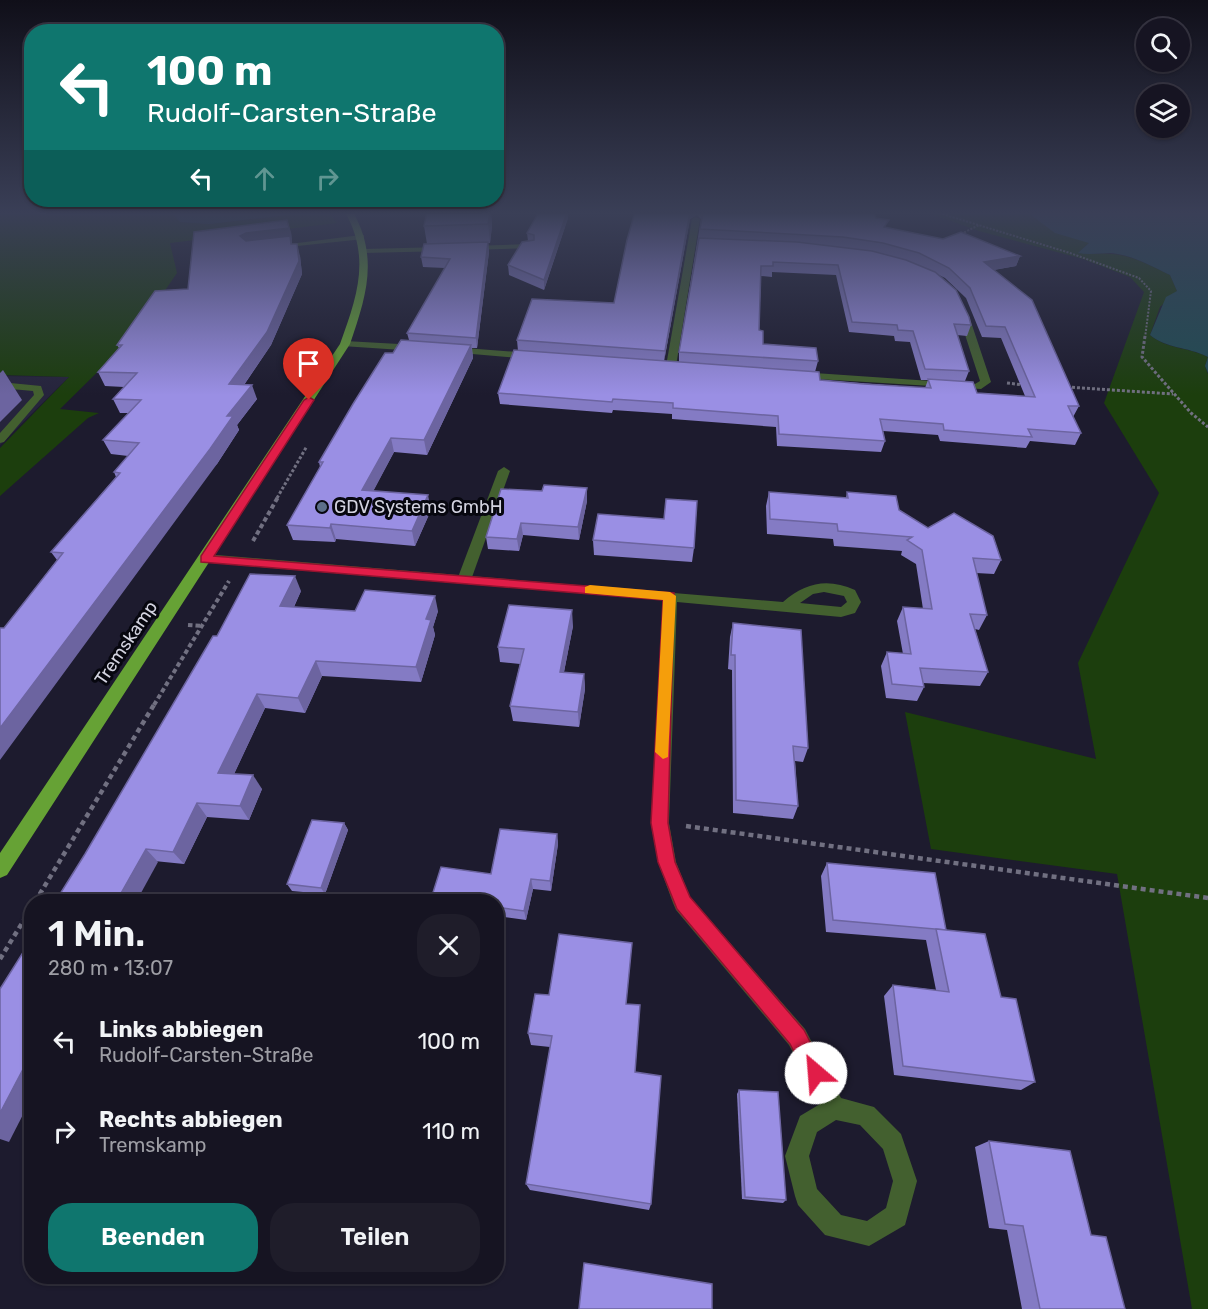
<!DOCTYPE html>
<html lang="de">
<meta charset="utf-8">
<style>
:root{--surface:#161422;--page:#1f1d2a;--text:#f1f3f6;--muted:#9e9ea5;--line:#353340;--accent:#0f766e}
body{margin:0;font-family:Rubik,sans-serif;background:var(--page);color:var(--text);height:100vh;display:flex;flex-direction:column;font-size:22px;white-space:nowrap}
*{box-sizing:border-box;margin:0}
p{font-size:20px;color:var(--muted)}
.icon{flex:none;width:33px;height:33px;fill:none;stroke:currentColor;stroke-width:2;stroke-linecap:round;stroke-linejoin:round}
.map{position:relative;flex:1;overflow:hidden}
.sheet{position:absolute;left:24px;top:894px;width:480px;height:390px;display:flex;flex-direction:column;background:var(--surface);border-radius:24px;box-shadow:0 2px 4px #0004,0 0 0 2px var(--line)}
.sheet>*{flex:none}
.hud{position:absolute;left:24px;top:24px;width:480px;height:183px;border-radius:24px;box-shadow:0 2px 4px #0004,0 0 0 2px var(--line);background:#0f766e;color:#fff;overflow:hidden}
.fabs{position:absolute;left:1136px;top:18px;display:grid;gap:12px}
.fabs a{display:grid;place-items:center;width:54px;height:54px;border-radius:50%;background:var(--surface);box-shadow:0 2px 4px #0004,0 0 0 2px var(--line);font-size:30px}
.pin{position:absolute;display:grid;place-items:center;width:51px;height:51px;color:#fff;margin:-62px -26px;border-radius:50% 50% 50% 0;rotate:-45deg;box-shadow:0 0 6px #0007}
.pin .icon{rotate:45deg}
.me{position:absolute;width:66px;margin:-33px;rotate:333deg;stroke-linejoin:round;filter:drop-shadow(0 0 4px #0008)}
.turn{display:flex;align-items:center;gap:21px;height:126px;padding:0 24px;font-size:27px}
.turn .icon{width:78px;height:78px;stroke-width:2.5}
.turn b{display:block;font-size:42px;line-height:51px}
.lanes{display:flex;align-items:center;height:57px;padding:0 24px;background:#0003;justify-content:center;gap:30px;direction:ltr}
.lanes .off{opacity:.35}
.round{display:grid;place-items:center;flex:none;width:63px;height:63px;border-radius:24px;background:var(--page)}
.head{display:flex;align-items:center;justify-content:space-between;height:102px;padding:0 24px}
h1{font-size:36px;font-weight:600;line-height:45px}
.button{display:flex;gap:12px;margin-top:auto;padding:12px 24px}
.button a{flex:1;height:69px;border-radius:24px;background:var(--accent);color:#fff;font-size:24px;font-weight:600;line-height:69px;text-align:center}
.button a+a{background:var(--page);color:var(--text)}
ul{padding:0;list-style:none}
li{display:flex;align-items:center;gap:18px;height:90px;padding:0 24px}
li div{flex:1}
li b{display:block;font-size:22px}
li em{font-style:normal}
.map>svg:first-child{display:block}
.built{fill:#26243c}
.green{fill:#1c3e0d}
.water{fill:#214c53}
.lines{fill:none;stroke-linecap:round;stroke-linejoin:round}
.path-far3{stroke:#717081;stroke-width:2;stroke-dasharray:2 1.5;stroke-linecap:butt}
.path-far2{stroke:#717081;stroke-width:3;stroke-dasharray:3 2;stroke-linecap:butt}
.path-far1{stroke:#717081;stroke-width:4;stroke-dasharray:4.5 3;stroke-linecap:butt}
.path{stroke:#717081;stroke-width:4.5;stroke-dasharray:5 4;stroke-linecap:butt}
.service{fill:#43602f;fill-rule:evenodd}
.minor{fill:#43602f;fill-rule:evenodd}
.primary{fill:#66a235;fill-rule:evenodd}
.wall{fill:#847bc4;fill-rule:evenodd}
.shaded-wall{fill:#6c64a0}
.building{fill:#9a8fe4;stroke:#6c64a0;stroke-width:1.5}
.route{fill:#e11d48;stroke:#92132f;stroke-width:1.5}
.slow{fill:#f59e0b}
.service-dot{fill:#5c6f8a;stroke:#07070f;stroke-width:2}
.labels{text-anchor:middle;stroke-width:6;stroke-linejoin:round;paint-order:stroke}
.poi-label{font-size:18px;fill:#d3d3e0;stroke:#07070f;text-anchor:start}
.street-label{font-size:18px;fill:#d3d3e0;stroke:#07070f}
</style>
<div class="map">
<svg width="1208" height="1309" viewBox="0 0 1208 1309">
<rect width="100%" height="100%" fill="#1d1b2e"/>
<polygon class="built" points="0,376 69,377 0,445"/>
<g class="green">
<polygon points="0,212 172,212 180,222 209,224 275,217 285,215 285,212 328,212 337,223 170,243 177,273 133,337 60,409 99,413 88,418 0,496 0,448 69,377 0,375"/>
<path d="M926 212H1027L1089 243 1079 252C1093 256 1099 252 1112 254 1132 255 1151 266 1170 275L1177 291 1160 307 1150 335C1166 349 1188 347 1208 357L1205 366 1208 374V1309H1192L1117 874 931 849 905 712 1096 759 1078 663 1159 493 1104 403 1144 292 1130 277 1083 259 979 231Z"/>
</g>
<g class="water">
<polygon points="172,212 285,212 285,215 209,224 180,222"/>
<path d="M1027 212H1208V373L1205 366 1208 357C1186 346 1167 349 1150 335L1166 297 1177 291 1170 275C1151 266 1132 255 1111 253 1100 253 1090 255 1078 253L1089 243 1055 233Z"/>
</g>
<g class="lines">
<g class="path-far3">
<polyline points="936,212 1070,253 1139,278 1151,291 1145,338"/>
<polyline points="961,234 979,225"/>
</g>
<g class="path-far2">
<polyline points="1145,336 1142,357 1191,413 1208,427"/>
<polyline points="1007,383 1024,385"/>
<polyline points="1067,387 1173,394"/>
<polyline points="277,498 307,446"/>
</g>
<g class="path-far1">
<polyline points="253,541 278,497"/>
<polyline points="188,625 202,626"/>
<polyline points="154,705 229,581"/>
</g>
<g class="path">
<polyline points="686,826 1208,898"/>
<polyline points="35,902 155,703"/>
<polyline points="0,959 32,907"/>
</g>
<g class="service">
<polygon points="361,235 364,235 364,239 278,248 274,246"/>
<polygon points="530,244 534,246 533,248 470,250 466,248 470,246"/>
<polygon points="443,247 447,249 446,251 364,253 360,251 364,249"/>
<polygon points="0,382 41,386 44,395 4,442 0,443 0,433 34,395 33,391 0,388"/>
<polygon points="504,467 510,471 471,580 469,583 459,583 457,580 498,471"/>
</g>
<g class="minor">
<polygon points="696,217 700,219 676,366 671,369 666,366 692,219"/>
<polygon points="963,310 968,313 991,382 981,389 800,378 795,375 800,372 975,384 980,381 958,313"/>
<polygon points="345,341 417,345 422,348 417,351 342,346 340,344"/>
<polygon points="452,347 530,353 535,356 530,359 449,352 447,350"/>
<path d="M205 554 783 602C806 582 828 578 855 590L861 602 855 613 841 617 677 602 669 823 676 862 690 897 805 1029 841 1098 874 1107 901 1134 917 1181 905 1225 869 1246 825 1235 798 1205 795 1196 785 1156 800 1116 820 1104 789 1045 676 910 673 903 658 862 651 823 663 600 200 562 198 559 200 556ZM824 592 844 596 847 602 841 607 800 603 813 594ZM836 1120 860 1125 883 1149 893 1181 886 1208 867 1221 841 1215 817 1189 809 1156 817 1132Z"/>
</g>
<path class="primary" d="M345 212H353C379 258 366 297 350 344L7 875 0 878V853L340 344C357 297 371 258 345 212Z"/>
</g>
<g class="wall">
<polygon points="491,212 492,226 490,243 488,243 489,252 477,348 472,348 473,358 427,455 394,452 373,491 431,510 415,546 336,539 335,542 293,540 287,525 320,467 319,462 393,353 409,340 407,333 445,268 423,267 421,257 427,244 424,226"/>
<path d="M635 212H858L876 218 887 228 1020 256 1016 266 994 270 1079 406 1073 417 1081 433 1075 445 1030 441 1026 448 940 441 938 435 883 431 885 441 881 452 777 446 776 427 672 419V414L613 410 612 413 500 404 498 393 518 351 517 340 614 303ZM697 215 701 219 679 352V362L664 361 690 219ZM772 272 836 275 849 332 894 336 895 341 910 342 921 380H928L925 388 820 380 815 372 818 361 763 344 759 330 761 276 772 277ZM935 273 945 278 966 298 982 337 1001 338 1025 396 977 393 965 381 969 371 957 335 967 336 971 325Z"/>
<polygon points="568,218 544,290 509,275 508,265 528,241 527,233"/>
<polygon points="291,232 292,244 300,256 302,274 271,345 244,385 257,399 237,425 239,430 217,464 4,628 57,560 51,552 116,477 114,472 128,456 111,454 103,440 129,413 120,413 113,399 124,387 105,386 98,372 119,348 117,345 188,289"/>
<polygon points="587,488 587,501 579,540 523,535 519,551 488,549 486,537 542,491"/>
<polygon points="769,492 846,498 847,492 899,510 928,528 1001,560 994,574 976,573 987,615 979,630 975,629 988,672 980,686 923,683 924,687 917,701 886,698 881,666 887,652 903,654 897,621 903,607 923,609 916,564 901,555 902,551 834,546 833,539 767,534 766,506"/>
<polygon points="593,540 694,548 692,562 594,555"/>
<polygon points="301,591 294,607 355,611 438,611 433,627 435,635 421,682 322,676 305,713 265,708 234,774 262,789 249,820 207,817 184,864 85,854 217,636"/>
<polygon points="733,623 808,748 803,762 795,761 798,806 793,819 733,813 732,670 728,669 730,637"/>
<polygon points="573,626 564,672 584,674 585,689 579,727 513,721 510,706 520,664 500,662 498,647"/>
<polygon points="344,823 348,830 325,894 292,891 287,884"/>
<polygon points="557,834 558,844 551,891 533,889 526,920 496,916 496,902 432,902 431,899 491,874"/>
<polygon points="827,863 946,930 1001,997 1035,1082 1021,1090 894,1075 884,996 893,985 936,990 926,940 826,932 821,876"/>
<polygon points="626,1004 635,1072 651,1204 649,1210 530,1190 526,1184 550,1047 531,1045 528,1033"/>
<polygon points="739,1090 786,1200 783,1203 742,1199 737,1094"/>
<polygon points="989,1141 1091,1235 1125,1309 1022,1309 1007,1230 989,1228 975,1147"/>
</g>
<g class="shaded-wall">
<polygon points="490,212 491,212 492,226 490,243 488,224"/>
<polygon points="567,212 568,212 568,218 544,290 544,280"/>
<polygon points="690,212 697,212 697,215 690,219 664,362 665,351"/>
<polygon points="287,220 291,232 292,240 291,240 295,257 250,245 240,236 246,233"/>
<polygon points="488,242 489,252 477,348 476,338"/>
<polygon points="297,244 300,256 302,274 271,345 235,398 229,384"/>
<polygon points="1020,256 1016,266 981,272 984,262"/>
<polygon points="471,345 473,358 427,455 424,440"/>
<polygon points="3,370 22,400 0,422 0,373"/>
<polygon points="252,385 257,399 237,425 239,430 217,464 0,760 0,728 227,416"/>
<polygon points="391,438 394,452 366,505 362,490"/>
<polygon points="587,488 587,501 579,540 578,527"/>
<polygon points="428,495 431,510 415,546 412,531"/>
<polygon points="521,523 523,535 519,551 517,539"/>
<polygon points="331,524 336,539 335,542 330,528"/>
<polygon points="295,576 301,591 287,621 280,606"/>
<polygon points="435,596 438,611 433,627 435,635 421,682 416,667 426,619"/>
<polygon points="572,610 573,626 561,687 560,672"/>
<polygon points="316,661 322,676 305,713 298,698"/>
<polygon points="584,674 585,689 579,727 578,712"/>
<polygon points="257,694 265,708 228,787 218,773"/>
<polygon points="253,775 262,789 249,820 240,806"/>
<polygon points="197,803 207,817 184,864 173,852"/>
<polygon points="344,823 348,830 325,894 321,888"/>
<polygon points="557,834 558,844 551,891 550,881"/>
<polygon points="146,849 158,862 136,902 116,902"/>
<polygon points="531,879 533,889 526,920 524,911"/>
<polygon points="32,1052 32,1097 9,1142 0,1139 0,1113"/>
</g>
<g class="building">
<polygon points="427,212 490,212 488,224 424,226"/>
<polygon points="539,212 567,212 544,280 508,265 522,242 534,240 534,235 527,233"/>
<polygon points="635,212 690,212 665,351 517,340 532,299 614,303 627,240"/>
<polygon points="703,212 874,213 876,218 889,220 884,227 943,239 961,232 1020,256 984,262 1032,300 1079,406 1068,406 1081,433 1028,429 1032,437 944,430 943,424 880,419 885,441 779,434 778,416 673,408 673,403 613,399 612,402 498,393 514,350 819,372 820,380 864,384 931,388 928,379 973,382 977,393 1035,397 1005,327 986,326 970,288 949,268 919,253 883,243 843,237 700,229"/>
<polygon points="287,220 289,228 246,233 240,236 246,241 290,236 291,244 297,244 299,261 267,332 229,384 252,385 227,416 233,416 210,449 0,728 0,628 4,628 63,553 51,552 120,473 114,472 139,443 103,440 141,400 113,399 137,373 98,372 122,345 117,345 155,291 188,289 194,232"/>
<polygon points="699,238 797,242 872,251 906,260 935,272 956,290 969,317 971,325 954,324 969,371 925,369 913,331 898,330 897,325 852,322 838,265 773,262 773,266 761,266 759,330 763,331 763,344 816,348 818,361 679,352"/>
<polygon points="488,242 476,338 407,333 450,259 421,257 424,244"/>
<polygon points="401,340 471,345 424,440 391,438 362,490 428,495 412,531 331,524 330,528 287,525 323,462 319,462 353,404 385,353 393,353"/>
<polygon points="544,485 587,488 578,527 521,523 517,539 486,537 501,489 542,491"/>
<polygon points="769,492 848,498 847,492 896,496 899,510 928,528 954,513 993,536 1001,560 973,558 987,615 970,614 988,672 920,668 924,687 892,684 887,652 911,654 903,607 932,609 922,550 907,540 912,537 838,531 837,524 770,519"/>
<polygon points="666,499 697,501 694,548 593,540 598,514 664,519"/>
<polygon points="250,574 295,576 280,606 355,611 365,590 435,596 426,619 431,620 416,667 316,661 298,698 257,694 218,773 253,775 240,806 197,803 173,852 146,849 116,902 55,902 85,854 213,636 217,636"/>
<polygon points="509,605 572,610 560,672 584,674 578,712 510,706 524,649 498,647"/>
<polygon points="733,623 801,630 808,748 793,746 798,806 736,800 735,655 731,655"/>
<polygon points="312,820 344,823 321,888 287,884"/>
<polygon points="500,829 557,834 550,881 531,879 524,911 496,907 496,902 452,902 431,899 441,867 491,874"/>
<polygon points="827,863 935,873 946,930 833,920"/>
<polygon points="936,929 985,934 1001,997 1016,999 1035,1082 903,1066 893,985 949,992"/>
<polygon points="559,934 632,943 626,1004 640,1005 635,1072 661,1076 651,1204 526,1184 552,1036 528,1033 535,994 549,995"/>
<polygon points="32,938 32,1052 0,1113 0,989"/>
<polygon points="739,1090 778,1092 786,1200 745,1197"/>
<polygon points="989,1141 1070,1151 1091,1235 1106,1237 1125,1309 1040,1309 1023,1226 1005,1224"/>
<polygon points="584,1263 712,1284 712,1309 579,1309"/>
</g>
<linearGradient id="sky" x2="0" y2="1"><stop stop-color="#100f19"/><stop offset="0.54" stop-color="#3a3f57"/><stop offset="1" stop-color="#3a3f57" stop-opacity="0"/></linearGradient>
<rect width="1208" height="395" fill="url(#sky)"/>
<polygon class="route" points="309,397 314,400 214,556 674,593 668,823 675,862 690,897 804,1030 826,1073 823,1080 816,1083 808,1080 790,1044 677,909 658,862 651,823 663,600 201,562 201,556 304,400"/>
<polygon class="slow" points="590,585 670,592 676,596 668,757 663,759 655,752 663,600 585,593 585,587"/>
<circle class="service-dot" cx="322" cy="507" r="6"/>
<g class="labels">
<g class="poi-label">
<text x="334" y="513">GDV Systems GmbH</text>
</g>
<g class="street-label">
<text transform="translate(126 643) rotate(-56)" y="6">Tremskamp</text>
</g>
</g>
</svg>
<div class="fabs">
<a><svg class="icon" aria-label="search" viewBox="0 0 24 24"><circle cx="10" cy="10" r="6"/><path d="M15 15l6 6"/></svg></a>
<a><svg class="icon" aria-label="layers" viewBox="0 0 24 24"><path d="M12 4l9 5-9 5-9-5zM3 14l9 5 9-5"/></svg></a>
</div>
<div class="pin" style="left:309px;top:400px;background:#d93025"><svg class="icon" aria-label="arrive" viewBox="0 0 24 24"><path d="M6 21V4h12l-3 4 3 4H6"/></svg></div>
<svg class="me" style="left:816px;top:1073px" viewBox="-20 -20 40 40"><circle r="19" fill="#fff"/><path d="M0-13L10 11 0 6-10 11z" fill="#e11d48"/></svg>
<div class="hud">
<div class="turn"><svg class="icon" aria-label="left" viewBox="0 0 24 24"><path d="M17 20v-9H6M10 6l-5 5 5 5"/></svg><div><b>100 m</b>Rudolf-Carsten-Straße</div></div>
<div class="lanes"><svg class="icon" aria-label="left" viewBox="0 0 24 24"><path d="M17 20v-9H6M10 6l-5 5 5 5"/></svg><svg class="icon off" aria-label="ahead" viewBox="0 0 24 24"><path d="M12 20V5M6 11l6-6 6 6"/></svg><svg class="icon off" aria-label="right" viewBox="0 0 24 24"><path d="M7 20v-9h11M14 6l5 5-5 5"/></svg></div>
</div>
<section class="sheet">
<div class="head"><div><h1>1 Min.</h1><p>280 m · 13:07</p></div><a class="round"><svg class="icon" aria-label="close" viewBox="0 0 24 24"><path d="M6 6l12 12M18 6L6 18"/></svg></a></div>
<ul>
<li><svg class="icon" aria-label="left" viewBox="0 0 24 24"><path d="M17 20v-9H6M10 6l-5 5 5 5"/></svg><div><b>Links abbiegen</b><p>Rudolf-Carsten-Straße</p></div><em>100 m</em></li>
<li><svg class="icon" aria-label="right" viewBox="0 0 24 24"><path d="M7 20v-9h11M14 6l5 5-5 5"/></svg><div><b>Rechts abbiegen</b><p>Tremskamp</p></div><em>110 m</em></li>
</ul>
<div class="button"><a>Beenden</a><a>Teilen</a></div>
</section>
</div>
